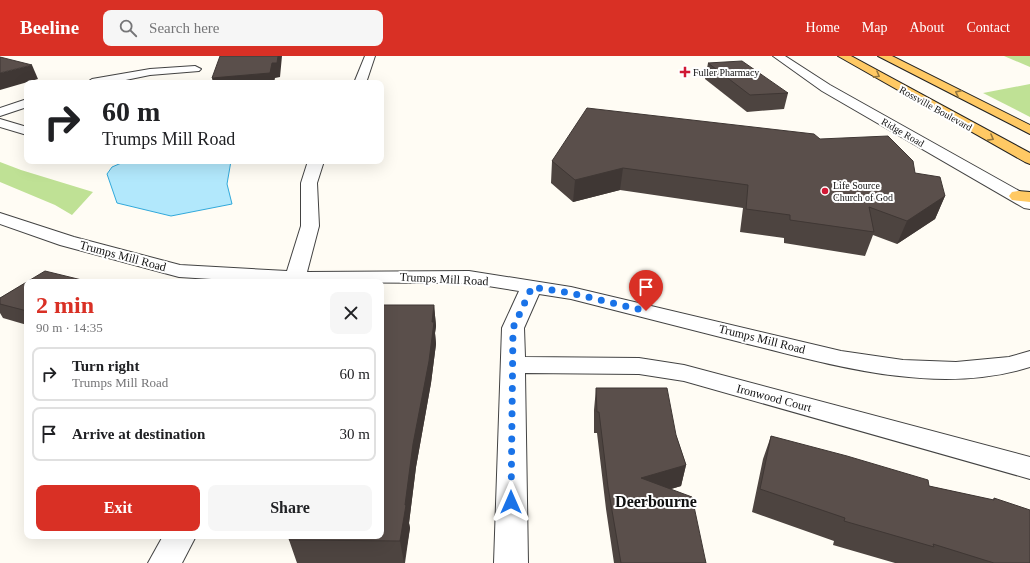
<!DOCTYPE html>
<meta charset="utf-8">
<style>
:root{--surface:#fff;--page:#f6f6f6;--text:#202124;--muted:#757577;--line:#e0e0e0;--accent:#d93025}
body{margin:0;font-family:Georgia,serif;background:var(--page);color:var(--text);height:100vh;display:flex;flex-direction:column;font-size:15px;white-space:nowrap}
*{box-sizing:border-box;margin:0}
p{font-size:13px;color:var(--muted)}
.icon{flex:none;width:22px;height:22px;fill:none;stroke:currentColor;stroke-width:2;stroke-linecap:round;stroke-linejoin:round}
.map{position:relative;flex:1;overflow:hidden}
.drawer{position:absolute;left:24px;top:223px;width:360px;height:260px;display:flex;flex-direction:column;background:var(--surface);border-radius:8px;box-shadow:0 4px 16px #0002}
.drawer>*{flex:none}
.guide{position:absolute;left:24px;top:24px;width:360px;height:84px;border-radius:8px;box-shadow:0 4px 16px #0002;background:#fff;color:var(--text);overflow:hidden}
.pin{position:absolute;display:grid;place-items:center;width:34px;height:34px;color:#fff;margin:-41px -17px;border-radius:50% 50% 50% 0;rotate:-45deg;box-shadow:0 0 4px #0007}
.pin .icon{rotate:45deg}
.me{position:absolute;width:44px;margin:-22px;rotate:0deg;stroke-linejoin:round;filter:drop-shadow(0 0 3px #0008)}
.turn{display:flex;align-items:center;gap:14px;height:84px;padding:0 12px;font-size:18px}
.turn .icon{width:52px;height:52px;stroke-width:2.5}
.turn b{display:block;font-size:28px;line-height:34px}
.round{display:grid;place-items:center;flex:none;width:42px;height:42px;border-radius:8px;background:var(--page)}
.head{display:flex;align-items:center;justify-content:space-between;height:68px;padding:0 12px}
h1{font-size:24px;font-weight:600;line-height:30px;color:var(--accent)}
.button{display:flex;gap:8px;margin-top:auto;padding:8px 12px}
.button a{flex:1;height:46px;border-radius:8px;background:var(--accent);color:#fff;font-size:16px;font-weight:600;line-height:46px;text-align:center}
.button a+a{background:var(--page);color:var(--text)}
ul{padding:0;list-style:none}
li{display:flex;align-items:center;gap:12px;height:54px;margin:0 8px 6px;padding:0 4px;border:2px solid var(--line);border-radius:8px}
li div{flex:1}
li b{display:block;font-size:15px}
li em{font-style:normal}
header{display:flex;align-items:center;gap:24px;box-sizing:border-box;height:56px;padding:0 20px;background:var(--accent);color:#fff}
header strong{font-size:19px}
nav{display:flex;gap:22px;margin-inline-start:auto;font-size:14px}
.search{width:280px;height:36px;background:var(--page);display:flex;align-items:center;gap:10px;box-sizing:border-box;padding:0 14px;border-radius:8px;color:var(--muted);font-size:15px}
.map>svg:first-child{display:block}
.forest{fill:#bfe195}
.water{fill:#b2e8fc;stroke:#31a9db}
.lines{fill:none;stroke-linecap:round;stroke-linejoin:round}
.minor-casing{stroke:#434343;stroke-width:2}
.major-casing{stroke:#212121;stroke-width:2}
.minor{fill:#fff;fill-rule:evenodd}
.major{fill:#ffc964;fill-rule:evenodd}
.wall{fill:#4d4440}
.shaded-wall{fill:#3f3734}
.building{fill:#5a4f4b;stroke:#3f3734}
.oneway{stroke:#93763e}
.route{stroke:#1a73e8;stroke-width:7;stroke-dasharray:0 12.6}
.poi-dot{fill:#d01834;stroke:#fff;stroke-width:1.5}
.labels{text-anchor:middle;stroke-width:4;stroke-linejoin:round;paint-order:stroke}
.far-poi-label{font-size:10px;fill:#101010;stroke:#fff;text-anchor:start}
.far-street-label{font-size:10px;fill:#101010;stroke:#fff}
.street-label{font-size:12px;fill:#101010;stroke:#fff}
.near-neighbourhood-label{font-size:16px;font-weight:bold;fill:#101010;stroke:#fff}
</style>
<header>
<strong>Beeline</strong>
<div class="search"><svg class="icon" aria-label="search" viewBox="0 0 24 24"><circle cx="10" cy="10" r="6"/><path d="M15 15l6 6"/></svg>Search here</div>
<nav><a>Home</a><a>Map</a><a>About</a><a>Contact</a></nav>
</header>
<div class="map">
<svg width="1030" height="507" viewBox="0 0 1030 507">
<rect width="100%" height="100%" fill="#fffcf4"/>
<g class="forest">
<polygon points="1004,0 1030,0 1030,11"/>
<polygon points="1030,28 1030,61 983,37"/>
<polygon points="0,106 21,114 93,136 72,159 55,149 0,126"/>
</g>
<polygon class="water" points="126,105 231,105 227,128 232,148 171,160 117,147 107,118 112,111"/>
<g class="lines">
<defs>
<g id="minor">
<polygon points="365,0 375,0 366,27 354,27"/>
<polygon points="773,0 785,0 830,29 1030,141 1030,153 1024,152 822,35"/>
<polygon points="195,10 201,13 199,15 150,19 111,27 86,27 92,23 150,13"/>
<polygon points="27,43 27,51 0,60 0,52"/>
<polygon points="0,63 27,71 27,79 0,71"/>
<path d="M308 105H324L317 127 319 170 307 216 469 215 571 231 841 295 903 304 956 306 1009 301 1030 295V311C937 340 835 310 744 287 686 272 629 258 571 243L539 238 524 272 525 301 639 302 684 309 1030 401V423L684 325 639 318 525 317 528 507H494L502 272 519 235 469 227 260 226 179 221 60 189 0 168V157L74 181 180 209 287 215 301 170V127Z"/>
<polygon points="163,480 196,480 182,507 148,507"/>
</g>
<g id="major">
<polygon points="838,0 851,0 1030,97 1030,108 1025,106"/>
<polygon points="878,0 892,0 1030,69 1030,78"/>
<polygon points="1018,135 1030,136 1030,146 1012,144 1009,140 1012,136"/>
</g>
</defs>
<use href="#minor" class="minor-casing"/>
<use href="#major" class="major-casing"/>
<use href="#minor" class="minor"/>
<use href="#major" class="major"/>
</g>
<g class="wall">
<polygon points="708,7 788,37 784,53 747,56 705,23"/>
<polygon points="820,83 915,117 945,140 935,163 897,188 873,179 865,200 784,187 784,182 740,176 743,152 620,134 573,146 551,127 552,105"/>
<polygon points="27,226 27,269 3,262 0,257 0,242"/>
<polygon points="434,249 436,270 435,277 436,288 431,327 416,411 409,467 410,472 405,507 297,507 289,484"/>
<polygon points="596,332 676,379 686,409 681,430 671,433 706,507 614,507 606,453 597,377 594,377 594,354"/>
<polygon points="771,380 929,430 993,444 994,442 1030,507 895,507 833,489 834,485 752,456 763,403"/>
</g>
<g class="shaded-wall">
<polygon points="278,0 282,0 280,21 275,22 274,27 213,27 212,22 272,7"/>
<polygon points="32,9 38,23 0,34 0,17"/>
<polygon points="623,112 620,134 573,146 575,124"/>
<polygon points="945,140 935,163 897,188 907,165"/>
<polygon points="434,249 436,270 435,277 436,288 431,327 416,411 409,467 410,472 404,507 400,485 405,449 413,388"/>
<polygon points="686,409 681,430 637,443 641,422"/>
</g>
<g class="building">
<polygon points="220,0 278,0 277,7 272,7 270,17 212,22"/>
<polygon points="0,1 32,9 0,17"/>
<polygon points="742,5 788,37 750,39 708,7"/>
<polygon points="587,52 814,78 820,83 888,80 913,105 915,117 940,121 945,140 907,165 869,151 874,176 790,164 790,159 746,153 748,129 623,112 575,124 552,105"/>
<polygon points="45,215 90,226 27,226 27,255 0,248 0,242"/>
<polygon points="381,249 434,249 432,266 434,266 429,305 413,388 405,449 406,449 400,485 289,484 291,480 381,480"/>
<polygon points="596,332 667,332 676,379 686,409 641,422 692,441 706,507 621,507 608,431 599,356 597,356"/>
<polygon points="771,380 847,400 928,424 929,430 994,444 994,442 1030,454 1030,507 994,507 933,488 934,491 844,465 845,462 760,433"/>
</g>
<defs><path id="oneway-chevron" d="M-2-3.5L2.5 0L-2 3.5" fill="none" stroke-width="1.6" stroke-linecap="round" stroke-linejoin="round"/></defs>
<g class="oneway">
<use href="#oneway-chevron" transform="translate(877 19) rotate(29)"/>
<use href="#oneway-chevron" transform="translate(958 37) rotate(-154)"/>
<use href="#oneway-chevron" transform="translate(991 82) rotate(29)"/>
</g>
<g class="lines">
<polyline class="route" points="511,446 513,272 532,231 571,237 646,255"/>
</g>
<g class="poi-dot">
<path d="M683 10h4v4h4v4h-4v4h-4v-4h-4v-4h4z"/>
<circle cx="825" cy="135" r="4"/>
</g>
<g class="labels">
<g class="far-poi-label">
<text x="693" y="20">Fuller Pharmacy</text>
<text x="833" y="133">Life Source<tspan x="833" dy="12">Church of God</tspan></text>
</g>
<g class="far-street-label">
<text transform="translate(936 52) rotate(29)" y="4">Rossville Boulevard</text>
<text transform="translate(903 76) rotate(30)" y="4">Ridge Road</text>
</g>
<g class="street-label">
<text transform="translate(123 200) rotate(15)" y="4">Trumps Mill Road</text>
<text transform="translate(444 223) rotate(3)" y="4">Trumps Mill Road</text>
<text transform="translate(762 283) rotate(14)" y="4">Trumps Mill Road</text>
<text transform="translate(774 342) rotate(15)" y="4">Ironwood Court</text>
</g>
<g class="near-neighbourhood-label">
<text x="656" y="451">Deerbourne</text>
</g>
</g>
</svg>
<div class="pin" style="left:646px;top:255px;background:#d93025"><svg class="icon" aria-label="arrive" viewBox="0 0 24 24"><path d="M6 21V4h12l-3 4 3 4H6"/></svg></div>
<svg class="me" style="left:511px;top:446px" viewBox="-20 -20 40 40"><path d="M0-17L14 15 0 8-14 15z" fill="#1a73e8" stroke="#fff" stroke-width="4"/></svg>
<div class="guide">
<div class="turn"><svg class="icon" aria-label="right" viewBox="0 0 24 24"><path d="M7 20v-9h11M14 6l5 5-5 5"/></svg><div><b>60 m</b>Trumps Mill Road</div></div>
</div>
<section class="drawer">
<div class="head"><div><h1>2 min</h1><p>90 m · 14:35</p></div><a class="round"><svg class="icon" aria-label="close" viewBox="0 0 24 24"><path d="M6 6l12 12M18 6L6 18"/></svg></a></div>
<ul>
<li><svg class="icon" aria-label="right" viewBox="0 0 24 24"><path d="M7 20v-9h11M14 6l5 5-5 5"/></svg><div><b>Turn right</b><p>Trumps Mill Road</p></div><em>60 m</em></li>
<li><svg class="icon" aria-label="arrive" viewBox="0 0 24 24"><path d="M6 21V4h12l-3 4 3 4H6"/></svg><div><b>Arrive at destination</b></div><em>30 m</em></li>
</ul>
<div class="button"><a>Exit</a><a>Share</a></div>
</section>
</div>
